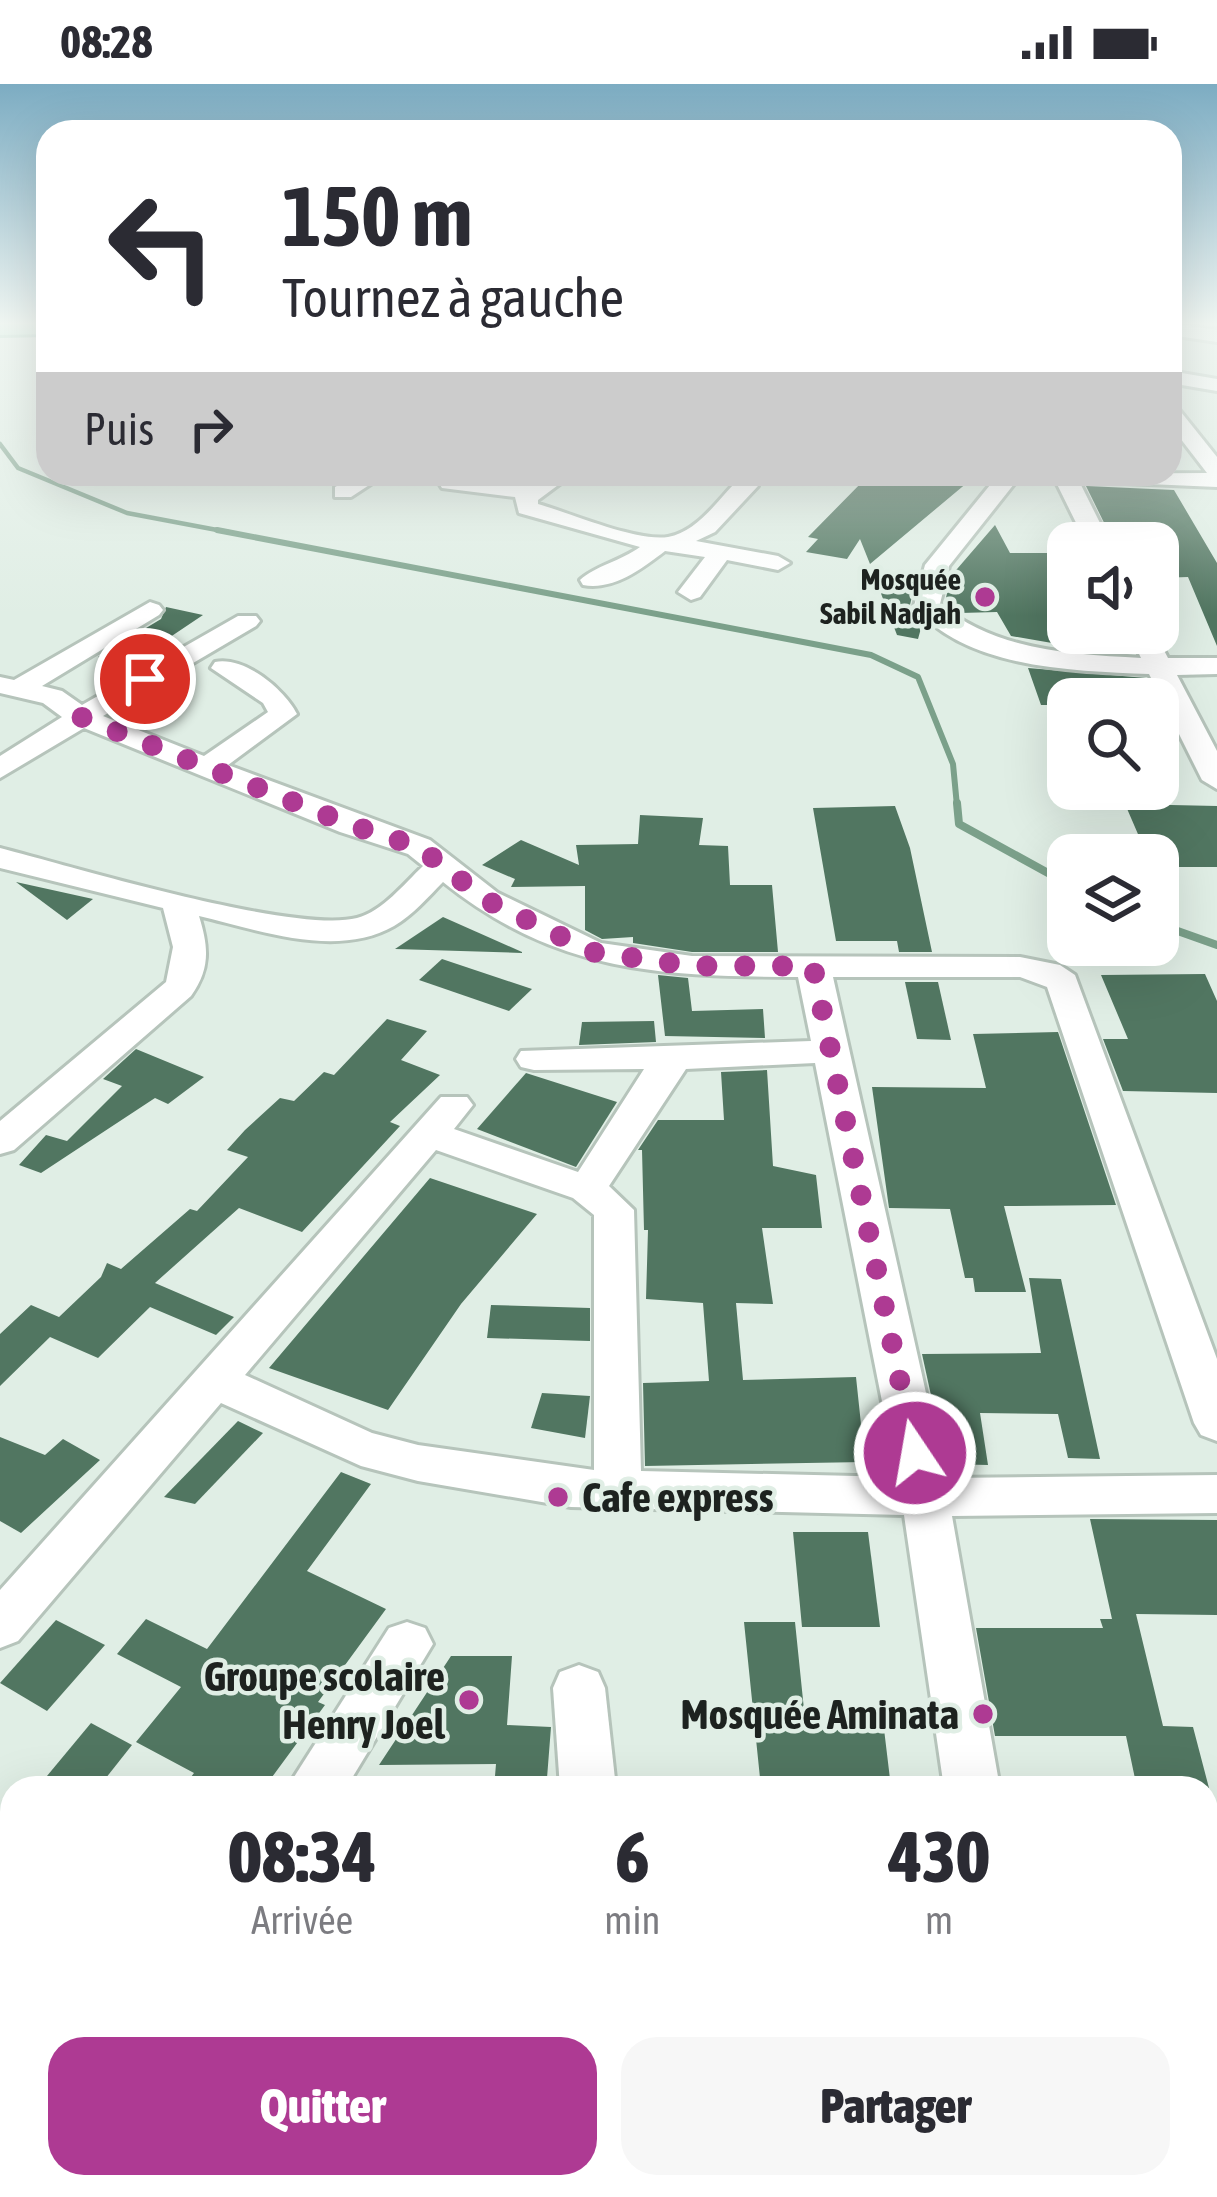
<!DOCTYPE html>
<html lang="fr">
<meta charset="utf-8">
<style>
:root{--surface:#fff;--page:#f7f7f7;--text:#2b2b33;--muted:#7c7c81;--accent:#ae3a93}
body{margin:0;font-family:"Asap Condensed",sans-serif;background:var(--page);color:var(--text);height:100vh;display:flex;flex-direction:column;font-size:45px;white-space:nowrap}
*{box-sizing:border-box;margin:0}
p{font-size:39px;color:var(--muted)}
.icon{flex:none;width:66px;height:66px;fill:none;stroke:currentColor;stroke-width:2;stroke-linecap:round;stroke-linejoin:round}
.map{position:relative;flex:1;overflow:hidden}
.sheet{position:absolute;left:0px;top:1692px;width:1218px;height:423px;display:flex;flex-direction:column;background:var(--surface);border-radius:36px 36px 0 0;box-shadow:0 12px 48px #0002}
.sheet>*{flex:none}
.guide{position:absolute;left:36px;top:36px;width:1146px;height:366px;border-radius:36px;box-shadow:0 12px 48px #0002;background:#fff;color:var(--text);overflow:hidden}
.controls{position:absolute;left:1047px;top:438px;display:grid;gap:24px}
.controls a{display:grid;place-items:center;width:132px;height:132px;border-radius:24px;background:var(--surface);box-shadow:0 12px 48px #0002;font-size:60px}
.pin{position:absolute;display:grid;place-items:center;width:102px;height:102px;color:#fff;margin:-51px;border:6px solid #fff;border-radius:50%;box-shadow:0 3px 12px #0007}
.me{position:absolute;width:132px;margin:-66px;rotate:348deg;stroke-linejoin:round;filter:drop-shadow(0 0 9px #0008)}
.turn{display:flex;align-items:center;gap:42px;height:252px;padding:0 48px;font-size:54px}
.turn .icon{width:156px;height:156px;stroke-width:2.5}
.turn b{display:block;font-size:84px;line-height:102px}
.then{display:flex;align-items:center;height:114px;padding:0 48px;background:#0003;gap:24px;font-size:45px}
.eta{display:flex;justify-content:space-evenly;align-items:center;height:204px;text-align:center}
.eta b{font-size:72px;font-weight:800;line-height:84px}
.button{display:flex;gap:24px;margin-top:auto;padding:24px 48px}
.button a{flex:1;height:138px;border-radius:36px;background:var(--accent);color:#fff;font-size:48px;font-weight:800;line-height:138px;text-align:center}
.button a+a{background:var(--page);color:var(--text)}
.status{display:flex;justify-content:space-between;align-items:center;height:84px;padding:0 60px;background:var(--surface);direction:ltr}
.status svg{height:33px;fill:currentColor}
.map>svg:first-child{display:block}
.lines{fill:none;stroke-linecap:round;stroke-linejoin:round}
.stream-far2{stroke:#7ba08a;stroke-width:4.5}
.stream-far1{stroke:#7ba08a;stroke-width:6}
.stream{stroke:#7ba08a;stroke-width:8}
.building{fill:#517661}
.minor-casing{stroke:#b6c4bb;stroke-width:6}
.major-casing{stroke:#359f6e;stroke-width:6}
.minor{fill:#fff;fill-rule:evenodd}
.major{fill:#8eeec1;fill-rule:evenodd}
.route{stroke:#ae3a93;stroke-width:21;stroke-dasharray:0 37.8}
.poi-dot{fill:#ae3a93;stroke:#e0eee5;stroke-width:4.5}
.labels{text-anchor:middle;stroke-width:9;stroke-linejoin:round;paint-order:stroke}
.far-poi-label{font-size:30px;font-weight:bold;fill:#1d221f;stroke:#e0eee5;text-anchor:end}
.near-poi-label{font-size:42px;font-weight:bold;fill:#1d221f;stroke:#e0eee5;text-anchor:end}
</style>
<div class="status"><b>08:28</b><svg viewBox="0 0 49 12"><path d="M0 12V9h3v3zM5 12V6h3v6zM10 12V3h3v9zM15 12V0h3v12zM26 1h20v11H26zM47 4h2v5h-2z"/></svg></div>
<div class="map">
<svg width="1217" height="2113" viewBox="0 0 1217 2113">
<rect width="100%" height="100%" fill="#e0eee5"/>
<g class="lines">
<polyline class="stream-far2" points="0,360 18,384 127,429 233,449"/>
<polyline class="stream-far1" points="217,446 871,571 918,593 953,680 957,722"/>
<g class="stream">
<polyline points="957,719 959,740 1068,800"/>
<polyline points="1158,840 1217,861"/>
</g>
</g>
<g class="building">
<polygon points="876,390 954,390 948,395 968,398 870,480 860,455 847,475 806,468 818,455 808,453 867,393"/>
<polygon points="1086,402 1174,406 1217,479 1217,562 1188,493 1158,494 1158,459 1114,459"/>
<polygon points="995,441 1010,469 1068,469 1068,553 1091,553 1098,567 1011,552 997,528 960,529 945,518 951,492"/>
<polygon points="875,494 916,495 910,521 923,537 918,555 897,551"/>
<polygon points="166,523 203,531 130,580 98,573 161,535"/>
<polygon points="1028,584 1146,594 1156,615 1068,615 1068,621 1041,621"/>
<polygon points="1125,720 1217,722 1217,783 1158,783 1158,771 1147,771"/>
<polygon points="895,722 910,764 932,868 899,868 897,857 836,857 813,724"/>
<polygon points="640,731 703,734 699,761 728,762 730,801 772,801 778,868 692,868 633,859 633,853 602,855 585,846 585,802 511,803 515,795 482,781 521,756 579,781 576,761 638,760"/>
<polygon points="16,798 93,815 67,836"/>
<polygon points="443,833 522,868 522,869 395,865"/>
<polygon points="442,875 532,905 509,927 419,896"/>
<polygon points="1205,890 1217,917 1217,1009 1123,1007 1103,955 1128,955 1101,891"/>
<polygon points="658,891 688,894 692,927 763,925 765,954 665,952"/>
<polygon points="905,898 938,898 951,956 917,955"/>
<polygon points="387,935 427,947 401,976 440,991 390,1038 400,1042 302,1148 239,1124 155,1199 234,1233 216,1251 150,1223 98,1274 50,1253 0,1302 0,1250 31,1221 59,1233 101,1193 107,1179 121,1185 190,1125 197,1127 248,1073 227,1066 245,1046 280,1014 294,1017 324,988 334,991"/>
<polygon points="654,937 656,958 579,961 582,938"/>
<polygon points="1058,948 1116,1121 1004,1122 1026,1208 975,1208 973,1194 965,1194 950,1125 889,1124 872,1003 986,1004 973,950"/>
<polygon points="136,965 204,993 168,1020 155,1014 41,1089 19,1081 46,1051 67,1057 122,1002 103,995"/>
<polygon points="767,986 773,1082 816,1091 822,1144 762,1144 773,1220 736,1219 743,1296 856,1293 865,1378 645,1382 643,1299 709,1297 703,1219 646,1215 648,1146 644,1146 642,1066 638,1066 658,1036 724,1036 721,988"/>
<polygon points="526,989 617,1018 576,1083 477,1045"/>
<polygon points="430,1094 537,1130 461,1220 388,1326 269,1284"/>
<polygon points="1029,1194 1061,1195 1100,1375 1068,1374 1058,1330 980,1329 988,1381 946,1380 922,1270 1041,1269"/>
<polygon points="491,1221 590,1224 590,1257 487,1254"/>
<polygon points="542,1309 590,1312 585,1354 531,1344"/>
<polygon points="238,1337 263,1349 195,1420 164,1413"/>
<polygon points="0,1353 45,1371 63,1355 100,1376 21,1449 0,1437"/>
<polygon points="341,1388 371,1400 307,1487 386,1525 318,1618 325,1621 264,1704 213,1704 191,1693 194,1689 136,1658 181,1603 117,1570 146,1535 207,1565"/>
<polygon points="1090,1435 1217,1436 1217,1531 1136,1530 1163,1642 1193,1643 1209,1704 1137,1704 1126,1652 995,1652 976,1544 1103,1544 1100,1535 1112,1535"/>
<polygon points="793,1448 868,1448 880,1543 802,1543"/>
<polygon points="56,1536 105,1561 47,1627 0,1599"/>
<polygon points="744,1538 795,1538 806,1645 884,1645 890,1695 760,1694"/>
<polygon points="451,1572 512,1572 507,1641 551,1643 547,1694 495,1692 496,1680 379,1681"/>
<polygon points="91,1639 132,1661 98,1704 37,1704"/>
</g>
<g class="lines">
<defs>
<g id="minor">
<polygon points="1170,239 1217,246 1217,258 1170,251"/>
<polygon points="1170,287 1217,295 1217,307 1170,299"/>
<polygon points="1170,321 1177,323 1217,373 1217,403 1079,397 1110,459 1086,459 1052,390 1207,389 1170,341"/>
<polygon points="359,390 386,390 351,413 335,413 335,403"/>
<path d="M447 390 529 401 547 390H573L538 416V420C570 429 637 458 668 453 696 448 716 419 734 400L707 390 758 392V402L715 448 696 457 778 472 790 479 778 486 727 476 700 513 691 516 678 508 705 473 665 467C643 484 613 507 583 501L580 496C595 482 621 477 640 463L519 429 515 413 442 404 439 399Z"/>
<path d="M999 390H1022L949 482 940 520C996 567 1071 570 1141 574L1129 549H1155L1168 574H1217V590L1177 591 1217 667V705L1202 696 1149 590C1074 587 966 585 914 522L925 481Z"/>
<path d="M150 518 159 521 163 526 159 531 42 602 62 607 82 621 238 532H256L260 537 256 542 103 632 204 672 268 628 263 619 211 584 215 578C245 572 285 606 297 630L228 681 430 756 498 809 601 859 692 872 1020 873 1060 881 1075 891 1217 1275V1357L1201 1351 1194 1339 1047 903 1020 893H833L945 1394 1217 1391V1429L952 1432 1000 1704H944L904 1431 571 1423 418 1397 361 1382 221 1319 18 1557 0 1564V1506L441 1013H467L473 1021 454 1045 578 1088 644 985 534 986 521 983 516 975 521 967 811 957 798 893C659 892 557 889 443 798 428 813 413 831 394 842 337 875 258 846 199 832 209 864 210 885 191 912L14 1066 0 1070V1037L166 898 173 863 163 824 0 784V764C74 783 294 850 357 834 383 827 404 800 423 782L408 770 340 748 84 644 0 694V672L62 633 43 619 0 609V593L14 596ZM815 979 897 1393 641 1387 634 1126 609 1102 686 985ZM436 1066 573 1114 594 1131V1386L418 1361 372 1349 245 1291Z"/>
<polygon points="407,1538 425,1544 433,1560 346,1704 287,1704 389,1544"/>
<polygon points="579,1581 598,1588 605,1604 616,1704 560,1704 553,1604 560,1588"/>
<polygon points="0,2020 12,2025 12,2092 0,2087"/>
<polygon points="50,2103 134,2103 138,2113 54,2113"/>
<polygon points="591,2103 657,2103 658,2113 592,2113"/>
<polygon points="1005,2103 1071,2103 1072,2113 1006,2113"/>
</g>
<polygon id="major" points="0,237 48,237 48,250 0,251"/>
</defs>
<use href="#minor" class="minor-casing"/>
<use href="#major" class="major-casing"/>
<use href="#minor" class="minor"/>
<use href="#major" class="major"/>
</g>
<linearGradient id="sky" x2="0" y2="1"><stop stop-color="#7cacc2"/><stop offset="0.45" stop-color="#f1f7f3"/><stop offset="1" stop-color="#f1f7f3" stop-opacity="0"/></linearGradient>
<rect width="1217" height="532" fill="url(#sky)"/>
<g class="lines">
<polyline class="route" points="145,595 81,633 351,741 419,763 486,816 593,868 692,882 813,882 915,1369"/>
</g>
<g class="poi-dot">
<circle cx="985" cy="513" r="12"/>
<circle cx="558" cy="1413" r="12"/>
<circle cx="469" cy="1616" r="12"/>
<circle cx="983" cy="1630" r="12"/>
</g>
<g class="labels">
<g class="far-poi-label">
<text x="961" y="506">Mosquée<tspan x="961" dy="34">Sabil Nadjah</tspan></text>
</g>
<g class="near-poi-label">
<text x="582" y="1428" text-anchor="start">Cafe express</text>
<text x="445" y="1607">Groupe scolaire<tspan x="445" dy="48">Henry Joel</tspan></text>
<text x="959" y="1645">Mosquée Aminata</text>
</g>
</g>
</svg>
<div class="controls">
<a><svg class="icon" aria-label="sound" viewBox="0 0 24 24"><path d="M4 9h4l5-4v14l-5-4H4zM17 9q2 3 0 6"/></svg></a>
<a><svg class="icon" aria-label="search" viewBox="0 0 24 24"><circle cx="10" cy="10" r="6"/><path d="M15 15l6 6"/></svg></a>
<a><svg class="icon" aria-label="layers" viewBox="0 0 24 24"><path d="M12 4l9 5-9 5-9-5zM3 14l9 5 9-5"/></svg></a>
</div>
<div class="pin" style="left:145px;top:595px;background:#d93025"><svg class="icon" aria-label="arrive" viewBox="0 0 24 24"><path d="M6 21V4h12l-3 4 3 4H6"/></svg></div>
<svg class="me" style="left:915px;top:1369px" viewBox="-20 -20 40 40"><circle r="17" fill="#ae3a93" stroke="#fff" stroke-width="3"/><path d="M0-11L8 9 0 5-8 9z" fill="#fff"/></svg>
<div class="guide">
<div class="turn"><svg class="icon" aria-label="left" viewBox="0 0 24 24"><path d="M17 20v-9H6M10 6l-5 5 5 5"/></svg><div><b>150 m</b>Tournez à gauche</div></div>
<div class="then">Puis<svg class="icon" aria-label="right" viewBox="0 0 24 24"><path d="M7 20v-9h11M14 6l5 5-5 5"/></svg></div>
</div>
<section class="sheet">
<div class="eta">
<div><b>08:34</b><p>Arrivée</p></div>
<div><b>6</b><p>min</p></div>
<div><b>430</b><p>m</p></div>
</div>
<div class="button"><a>Quitter</a><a>Partager</a></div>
</section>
</div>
